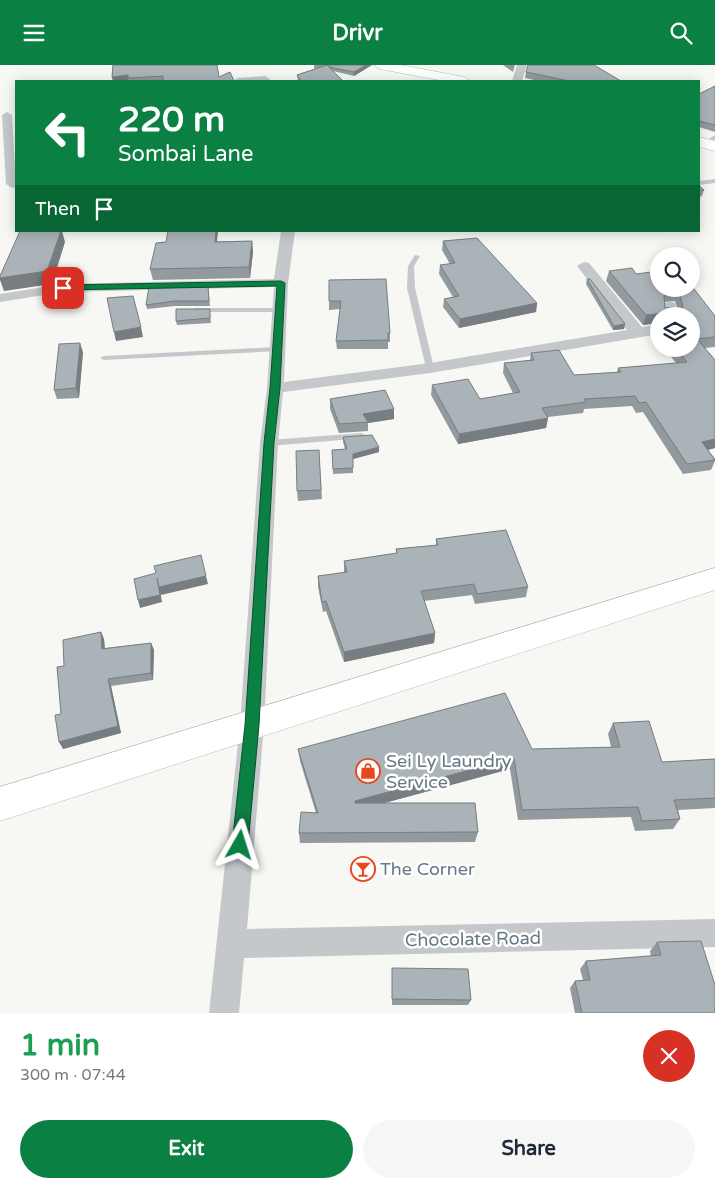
<!DOCTYPE html>
<meta charset="utf-8">
<style>
:root{--surface:#fff;--page:#f6f6f7;--text:#1f2937;--muted:#747a83;--accent:#0b8043}
body{margin:0;font-family:"Varela Round",sans-serif;background:var(--page);color:var(--text);height:100vh;display:flex;flex-direction:column;font-size:19px;white-space:nowrap}
*{box-sizing:border-box;margin:0}
p{font-size:16px;color:var(--muted)}
.icon{flex:none;width:28px;height:28px;fill:none;stroke:currentColor;stroke-width:2;stroke-linecap:round;stroke-linejoin:round}
.map{position:relative;height:948px;overflow:hidden}
.drawer{display:flex;flex-direction:column;background:var(--surface);flex:1}
.drawer>*{flex:none}
.banner{position:absolute;left:15px;top:15px;width:685px;height:152px;border-radius:0px;box-shadow:0 2px 12px #0003;background:#0b8043;color:#fff;overflow:hidden}
.controls{position:absolute;left:650px;top:182px;display:grid;gap:10px}
.controls a{display:grid;place-items:center;width:50px;height:50px;border-radius:50%;background:var(--surface);box-shadow:0 2px 12px #0003;font-size:25px}
.pin{position:absolute;display:grid;place-items:center;width:42px;height:42px;color:#fff;margin:-21px;border-radius:10px;box-shadow:0 2px 8px #0006}
.me{position:absolute;width:55px;margin:-28px;rotate:6deg;stroke-linejoin:round;filter:drop-shadow(0 0 4px #0008)}
.turn{display:flex;align-items:center;gap:18px;height:105px;padding:0 20px;font-size:22px}
.turn .icon{width:65px;height:65px;stroke-width:2.5}
.turn b{display:block;font-size:35px;line-height:42px}
.then{display:flex;align-items:center;height:48px;padding:0 20px;background:#0003;gap:10px;font-size:19px}
.round{display:grid;place-items:center;flex:none;width:52px;height:52px;border-radius:26px;background:var(--page)}
.headline{display:flex;align-items:center;justify-content:space-between;height:85px;padding:0 20px}
h1{font-size:30px;font-weight:800;line-height:38px;color:#1e9e55}
.action{display:flex;gap:10px;margin-top:auto;padding:10px 20px}
.action a{flex:1;height:58px;border-radius:30px;background:var(--accent);color:#fff;font-size:20px;font-weight:800;line-height:58px;text-align:center}
.action a+a{background:var(--page);color:var(--text)}
header{display:flex;justify-content:space-between;align-items:center;height:65px;padding:0 20px;background:var(--accent);color:#fff;font-size:22px;font-weight:800}
.map>svg:first-child{display:block}
.lines{fill:none;stroke-linecap:round;stroke-linejoin:round}
.secondary-casing{stroke:#b4babe;stroke-width:1}
.lane{fill:#c4c8cb;fill-rule:evenodd}
.street{fill:#c4c8cb;fill-rule:evenodd}
.secondary{fill:#fff;fill-rule:evenodd}
.wall{fill:#929a9e;fill-rule:evenodd}
.shaded-wall{fill:#777d81}
.building{fill:#aab3b8;stroke:#777d81;fill-rule:evenodd}
.route{fill:#0b8043;stroke:#07532c}
.labels{text-anchor:middle;stroke-width:5;stroke-linejoin:round;paint-order:stroke}
.near-poi-label{font-size:18px;fill:#647886;stroke:#fff;text-anchor:start}
.near-street-label{font-size:18px;fill:#647886;stroke:#fff}
</style>
<header><svg class="icon" aria-label="menu" viewBox="0 0 24 24"><path d="M4 6h16M4 12h16M4 18h16"/></svg>Drivr<svg class="icon" aria-label="search" viewBox="0 0 24 24"><circle cx="10" cy="10" r="6"/><path d="M15 15l6 6"/></svg></header>
<div class="map">
<svg width="715" height="948" viewBox="0 0 715 948">
<rect width="100%" height="100%" fill="#f7f7f3"/>
<g class="lines">
<defs>
<g id="secondary">
<polygon points="374,0 401,0 464,12 471,16 444,16 380,4"/>
<polygon points="699,72 715,76 715,86 699,82"/>
<polygon points="715,503 715,525 0,756 0,722"/>
</g>
</defs>
<use href="#secondary" class="secondary-casing"/>
<g class="lane">
<polygon points="715,114 715,118 699,120 699,116"/>
<polygon points="415,190 420,191 414,201 415,223 434,303 430,305 426,303 407,223 408,201"/>
<polygon points="194,243 279,243 283,245 279,247 197,247 193,245"/>
<polygon points="276,282 280,284 279,286 104,295 100,293 104,291"/>
<polygon points="362,368 366,371 365,373 269,381 265,378 269,375"/>
</g>
<g class="street">
<polygon points="517,0 527,0 522,16 512,16"/>
<polygon points="265,11 270,14 268,16 233,16 238,13"/>
<polygon points="7,47 12,50 16,122 12,123 6,119 2,50"/>
<polygon points="715,70 715,78 711,81 703,81 701,79"/>
<polygon points="281,166 295,166 288,218 284,317 430,298 627,265 577,201 584,197 589,198 642,262 659,259 659,269 430,308 283,327 278,378 264,660 247,864 715,854 715,882 244,893 239,948 209,948 240,660 260,378 267,323 274,222 63,227 0,237 0,229 63,219 274,214"/>
<polygon points="670,237 675,238 678,251 663,251 663,241 665,238"/>
</g>
<use href="#secondary" class="secondary"/>
</g>
<g class="wall">
<polygon points="113,0 219,12 234,16 113,16 112,12"/>
<polygon points="314,0 372,0 354,11 333,6 343,16 298,16 297,10 317,3 314,3"/>
<polygon points="503,0 515,0 513,7"/>
<polygon points="526,7 621,16 539,16 525,13"/>
<polygon points="715,21 715,67 699,62 699,29"/>
<polygon points="699,120 704,125 702,131 699,132"/>
<polygon points="252,176 253,187 250,213 153,215 150,204 166,177"/>
<polygon points="443,176 537,238 536,247 459,263 443,242 444,234 453,232 439,209 440,200 450,199 442,185"/>
<path d="M609 206 636 209 659 224H691L715 251V282L705 283 715 295V383L708 385 715 394V396L711 405 683 409 643 347 636 348 632 341 584 344 583 348 548 352 546 363 458 379 431 330 432 320 480 334 513 328 503 308 504 298 530 295 531 288 574 310 617 307 618 303 676 298 665 284H691V251H659V258L643 260 606 216ZM675 236 677 242 665 243V237Z"/>
<polygon points="587,214 625,259 624,264 613,265 586,219"/>
<polygon points="329,215 390,268 390,277 388,277 388,284 337,284 336,276 340,244 329,245"/>
<polygon points="208,221 210,241 175,241 147,244 146,240"/>
<polygon points="210,249 211,258 177,260 176,256"/>
<polygon points="658,262 659,262 659,277 655,272"/>
<polygon points="83,287 79,333 57,334 54,325"/>
<polygon points="330,334 394,344 394,354 368,358 368,366 339,368 330,344"/>
<polygon points="343,372 379,382 379,387 353,394 353,408 333,409 332,385 345,384 343,377"/>
<polygon points="319,385 322,434 298,436 297,426"/>
<polygon points="436,474 528,522 526,532 475,539 472,530 424,536 435,568 434,578 344,597 326,546 323,547 318,522 318,511 344,508 344,496 396,489 396,484 436,480"/>
<polygon points="101,567 104,574 105,583 151,578 154,585 153,615 111,621 121,668 63,684 61,649 64,601"/>
<polygon points="613,658 662,697 715,694 715,743 678,745 680,754 673,764 635,766 631,752 518,755 510,704 384,738 478,767 475,777 300,778 299,768 316,748 300,696 298,684 532,684 611,682 608,669"/>
<polygon points="657,877 715,948 575,948 570,923 575,916 583,915 580,904 586,896 651,891 650,886"/>
<polygon points="392,903 471,935 468,940 392,940"/>
</g>
<g class="shaded-wall">
<polygon points="366,0 372,0 354,11 354,7"/>
<polygon points="128,10 128,16 113,16 112,12"/>
<polygon points="61,166 62,166 65,177 52,219 4,226 0,215 0,213"/>
<polygon points="216,166 218,166 216,187 215,177"/>
<polygon points="252,176 253,187 250,213 249,202"/>
<polygon points="537,238 536,247 459,263 460,254"/>
<polygon points="663,248 662,251 659,251 659,258 643,260 646,250"/>
<polygon points="625,259 624,264 613,265 614,261"/>
<polygon points="141,262 143,272 116,276 114,267"/>
<polygon points="80,278 83,287 79,333 76,323"/>
<polygon points="394,344 394,354 368,358 363,349"/>
<polygon points="548,353 546,363 458,379 459,369"/>
<polygon points="715,374 715,383 698,387 702,377"/>
<polygon points="379,382 379,387 353,394 353,389"/>
<polygon points="206,511 208,519 161,530 160,525 162,537 140,543 138,535 157,513"/>
<polygon points="101,567 104,574 105,591 102,584"/>
<polygon points="435,568 434,578 344,597 344,587"/>
<polygon points="151,578 154,585 153,615 151,608"/>
<polygon points="108,614 111,621 121,668 63,684 59,677"/>
<polygon points="514,693 510,704 355,746 355,736"/>
</g>
<g class="building">
<polygon points="113,0 217,0 219,12 230,7 234,16 163,16 163,11 128,13 128,10 112,12"/>
<polygon points="327,0 366,0 354,7 329,2"/>
<polygon points="327,0 343,16 301,16 297,10"/>
<polygon points="528,0 594,0 621,16 569,16 526,7"/>
<polygon points="715,21 715,60 699,56 699,29"/>
<polygon points="699,120 704,125 699,125"/>
<polygon points="20,166 61,166 47,206 0,213 0,211"/>
<polygon points="168,166 216,166 215,177 252,176 249,202 150,204 156,178 166,177"/>
<polygon points="477,173 537,238 460,254 444,234 459,231 440,200 455,198 443,176"/>
<path d="M632 203 636 209 659 206V224H691V220L715 251V272L697 274 715 295V374L702 377 715 395 687 399 646 337 639 338 635 331 584 334 586 337 542 343 548 353 459 369 432 320 468 314 480 334 520 327 504 298 534 295 531 288 559 285 574 310 621 307 618 303 687 297 676 284H691V251H663V248L646 250 609 206ZM679 226 683 242 665 243 664 231 667 227Z"/>
<polygon points="386,214 390,268 388,268 388,275 336,276 341,236 329,236 329,215"/>
<polygon points="587,214 590,214 625,259 614,261"/>
<polygon points="208,221 209,236 174,236 146,240 149,222"/>
<polygon points="133,231 141,262 114,267 107,233"/>
<polygon points="176,244 210,244 210,253 176,256"/>
<polygon points="80,278 76,323 54,325 59,279"/>
<polygon points="385,325 394,344 363,349 368,357 339,359 330,334"/>
<polygon points="372,370 379,382 353,389 353,403 333,404 332,385 347,384 343,372"/>
<polygon points="319,385 321,425 297,426 296,386"/>
<polygon points="506,465 528,522 477,529 474,519 421,526 435,568 344,587 326,536 322,537 318,511 347,507 344,496 397,488 396,484 438,480 436,474"/>
<polygon points="201,490 206,511 159,522 157,513 160,530 138,535 134,514 156,508 154,501"/>
<polygon points="101,567 102,584 151,578 151,608 108,614 118,661 59,677 55,650 61,649 57,602 64,601 63,575"/>
<polygon points="505,628 532,684 620,682 613,658 649,656 662,697 715,694 715,733 674,735 680,754 642,756 638,742 522,745 514,693 355,736 355,738 475,738 478,767 299,768 301,747 318,748 298,684"/>
<polygon points="701,876 715,920 715,948 582,948 575,916 590,915 586,896 661,890 657,877"/>
<polygon points="392,903 468,904 471,935 392,934"/>
</g>
<polygon class="route" points="281,216 285,218 280,323 274,378 259,660 248,780 246,785 240,787 235,785 232,780 245,660 264,378 270,323 277,221 63,225 59,223 63,220"/>
<defs>
<symbol id="shop-ring" viewBox="-11 -11 22 22"><circle r="9.5" fill="#fff" stroke="#eb471e" stroke-width="1.5"/><path d="M-5-2.5h2.3a2.7 3.5 0 0 1 5.4 0H5L5.5 6h-11ZM-1.5-2.5h3a1.5 2.3 0 0 0-3 0Z" fill="#eb471e"/></symbol>
<symbol id="bar-ring" viewBox="-11 -11 22 22"><circle r="9.5" fill="#fff" stroke="#eb471e" stroke-width="1.5"/><path d="M-6-5H6L.8 .8V4.5H3.5V6h-7V4.5H-.8V.8Z" fill="#eb471e"/></symbol>
</defs>
<g fill-rule="evenodd">
<use href="#shop-ring" x="354" y="692" width="28" height="28"/>
<use href="#bar-ring" x="349" y="790" width="28" height="28"/>
</g>
<g class="labels">
<g class="near-poi-label">
<text x="386" y="702">Sei Ly Laundry<tspan x="386" dy="21">Service</tspan></text>
<text x="380" y="810">The Corner</text>
</g>
<g class="near-street-label">
<text transform="translate(473 874) rotate(-1)" y="6">Chocolate Road</text>
</g>
</g>
</svg>
<div class="controls">
<a><svg class="icon" aria-label="search" viewBox="0 0 24 24"><circle cx="10" cy="10" r="6"/><path d="M15 15l6 6"/></svg></a>
<a><svg class="icon" aria-label="layers" viewBox="0 0 24 24"><path d="M12 4l9 5-9 5-9-5zM3 14l9 5 9-5"/></svg></a>
</div>
<div class="pin" style="left:63px;top:223px;background:#d93025"><svg class="icon" aria-label="arrive" viewBox="0 0 24 24"><path d="M6 21V4h12l-3 4 3 4H6"/></svg></div>
<svg class="me" style="left:240px;top:780px" viewBox="-20 -20 40 40"><path d="M0-17L14 15 0 8-14 15z" fill="#0b8043" stroke="#fff" stroke-width="4"/></svg>
<div class="banner">
<div class="turn"><svg class="icon" aria-label="left" viewBox="0 0 24 24"><path d="M17 20v-9H6M10 6l-5 5 5 5"/></svg><div><b>220 m</b>Sombai Lane</div></div>
<div class="then">Then<svg class="icon" aria-label="arrive" viewBox="0 0 24 24"><path d="M6 21V4h12l-3 4 3 4H6"/></svg></div>
</div>
</div>
<section class="drawer">
<div class="headline"><div><h1>1 min</h1><p>300 m · 07:44</p></div><a class="round" style="background:#d93025;color:#fff"><svg class="icon" aria-label="close" viewBox="0 0 24 24"><path d="M6 6l12 12M18 6L6 18"/></svg></a></div>
<div class="action"><a>Exit</a><a>Share</a></div>
</section>
